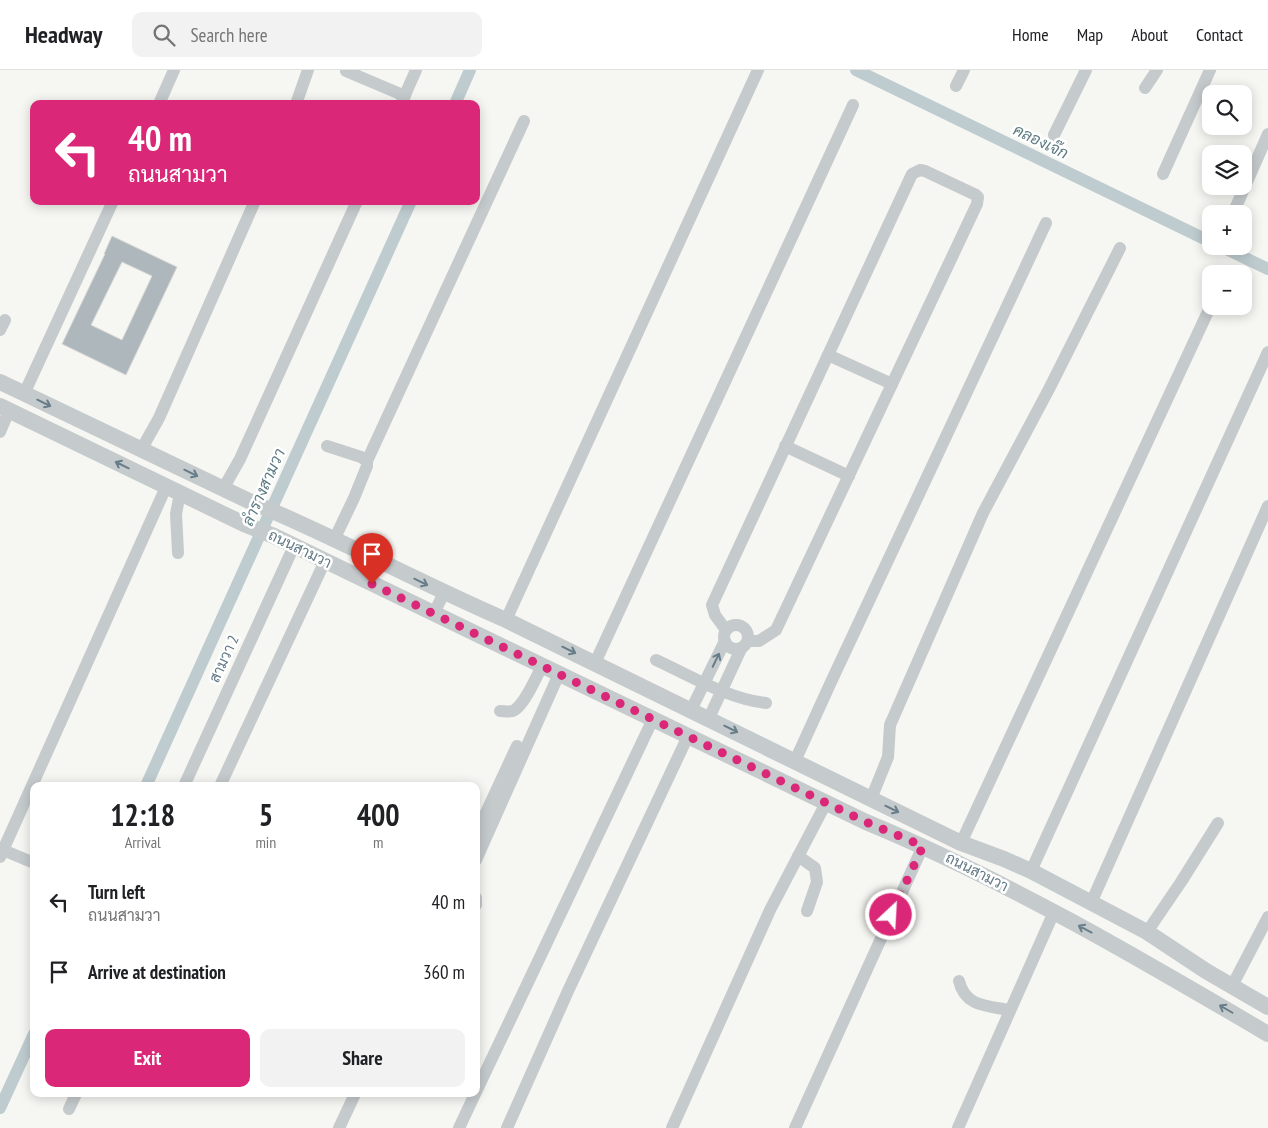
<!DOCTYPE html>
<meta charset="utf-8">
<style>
:root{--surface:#fff;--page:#f2f2f2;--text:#202124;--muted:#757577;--line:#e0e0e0;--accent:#db2777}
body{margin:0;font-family:"PT Sans Narrow",Sarabun,sans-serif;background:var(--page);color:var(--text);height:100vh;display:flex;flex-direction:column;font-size:19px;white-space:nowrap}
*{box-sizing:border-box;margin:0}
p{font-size:16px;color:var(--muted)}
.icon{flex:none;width:28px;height:28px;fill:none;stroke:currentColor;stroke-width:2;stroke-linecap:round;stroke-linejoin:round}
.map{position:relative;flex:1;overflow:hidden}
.details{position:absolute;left:30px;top:712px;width:450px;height:315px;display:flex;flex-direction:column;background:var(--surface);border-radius:10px;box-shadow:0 2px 12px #0003}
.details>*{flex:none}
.banner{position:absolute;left:30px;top:30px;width:450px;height:105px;border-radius:10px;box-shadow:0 2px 12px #0003;background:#db2777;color:#fff;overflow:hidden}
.tools{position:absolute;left:1202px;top:15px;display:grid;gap:10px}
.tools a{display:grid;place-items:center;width:50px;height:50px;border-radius:10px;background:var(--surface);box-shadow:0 2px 12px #0003;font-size:25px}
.pin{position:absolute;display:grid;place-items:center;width:42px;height:42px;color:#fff;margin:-51px -21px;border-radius:50% 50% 50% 0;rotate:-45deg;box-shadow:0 0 5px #0007}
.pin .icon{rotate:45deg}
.me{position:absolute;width:55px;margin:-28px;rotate:25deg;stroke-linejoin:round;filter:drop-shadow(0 0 4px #0008)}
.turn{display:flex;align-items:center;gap:18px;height:105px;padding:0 15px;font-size:22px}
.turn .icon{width:65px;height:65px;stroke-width:2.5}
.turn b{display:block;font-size:35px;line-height:42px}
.eta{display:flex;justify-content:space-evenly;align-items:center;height:85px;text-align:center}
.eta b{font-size:30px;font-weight:700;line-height:35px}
.button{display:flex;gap:10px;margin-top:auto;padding:10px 15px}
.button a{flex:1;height:58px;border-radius:10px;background:var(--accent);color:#fff;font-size:20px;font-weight:700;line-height:58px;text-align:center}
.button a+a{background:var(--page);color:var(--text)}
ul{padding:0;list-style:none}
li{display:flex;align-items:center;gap:15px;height:70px;padding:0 15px}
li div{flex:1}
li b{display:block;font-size:19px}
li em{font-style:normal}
header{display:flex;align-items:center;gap:30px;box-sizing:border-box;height:70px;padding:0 25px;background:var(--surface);border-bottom:1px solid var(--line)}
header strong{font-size:24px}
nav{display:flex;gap:28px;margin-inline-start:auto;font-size:18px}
.search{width:350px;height:45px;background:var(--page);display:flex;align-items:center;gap:12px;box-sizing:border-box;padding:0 18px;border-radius:10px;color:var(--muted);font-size:19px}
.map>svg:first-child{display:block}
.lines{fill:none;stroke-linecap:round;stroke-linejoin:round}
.canal{stroke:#beccd0;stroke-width:12}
.building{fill:#aeb8bc;stroke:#d8d8d5;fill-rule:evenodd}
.minor{stroke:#c5cacc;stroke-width:12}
.tertiary{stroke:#c5cacc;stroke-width:16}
.oneway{stroke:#677d8a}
.route{stroke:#db2777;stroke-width:9;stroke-dasharray:0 16.2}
.labels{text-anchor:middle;stroke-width:5;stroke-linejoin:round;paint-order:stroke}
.street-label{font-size:15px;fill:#627986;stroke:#fff}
.water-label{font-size:16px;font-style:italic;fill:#5e7b83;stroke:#fff}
</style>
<header>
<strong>Headway</strong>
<div class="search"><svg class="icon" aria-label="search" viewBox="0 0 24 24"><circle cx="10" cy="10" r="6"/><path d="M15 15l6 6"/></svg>Search here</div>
<nav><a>Home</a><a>Map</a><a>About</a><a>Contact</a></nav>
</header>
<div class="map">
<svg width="1268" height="1058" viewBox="0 0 1268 1058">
<rect width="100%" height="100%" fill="#f6f6f2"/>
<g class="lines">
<g class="canal">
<polyline points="856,0 1211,172"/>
<polyline points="455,34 470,0"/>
<polyline points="1220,176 1268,199"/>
<polyline points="146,716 411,131"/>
<polyline points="0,1038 34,964"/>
</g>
</g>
<path class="building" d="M112 166 177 197 126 305 62 274 105 184H104ZM122 192 152 206 122 270 91 255Z"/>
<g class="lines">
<g class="minor">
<polyline points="346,1 405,26"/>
<polyline points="956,16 964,0"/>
<polyline points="1145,18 1157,0"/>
<polyline points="159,34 174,0"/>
<polyline points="296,34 308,0"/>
<polyline points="401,34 416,0"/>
<polyline points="1054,65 1086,0"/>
<polyline points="1163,104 1210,0"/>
<polyline points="1235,139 1268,64"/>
<polyline points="0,260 5,250"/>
<polyline points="828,285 892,314"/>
<polyline points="24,324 113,131"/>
<polyline points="0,362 9,341"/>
<polyline points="327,376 361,387 367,391 367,396 354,428 334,470"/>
<polyline points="785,376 849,406"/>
<polyline points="141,380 159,348 255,131"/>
<polyline points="367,391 524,51"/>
<polyline points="223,419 240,389 357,131"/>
<polyline points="178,483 176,444 180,423"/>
<polyline points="434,543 444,523"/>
<polyline points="506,550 758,0"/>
<circle cx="736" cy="567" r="12"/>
<polyline points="726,560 715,545 712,535 912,104 920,100 925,101 976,125 978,127 977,134 776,560 759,571 748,571"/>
<path d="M656 590C691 606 728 629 766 633"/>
<polyline points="595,593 853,35"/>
<polyline points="691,640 725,571"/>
<path d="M500 641C505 641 512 643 516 639 526 631 536 608 542 596"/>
<polyline points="709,648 741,579"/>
<polyline points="795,691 831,612 1046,153"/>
<polyline points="184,716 294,476"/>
<polyline points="220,716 325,491"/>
<polyline points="871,729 888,687 890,655 983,443 1049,319 1120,178"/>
<polyline points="476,764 517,676"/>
<polyline points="961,773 1211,235"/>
<polyline points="3,780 34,793"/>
<polyline points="798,786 815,798 817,812 807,841"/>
<polyline points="0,787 166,417"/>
<polyline points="476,790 559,604"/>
<polyline points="1031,801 1268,282"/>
<polyline points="476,828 476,835"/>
<polyline points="1091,833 1268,436"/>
<polyline points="1147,862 1181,812 1218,753"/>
<path d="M959 911C965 937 988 936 1010 940"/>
<polyline points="1232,916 1268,847"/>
<polyline points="476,1022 653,649"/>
<polyline points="69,1039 76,1024"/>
<polyline points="339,1058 355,1024"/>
<polyline points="459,1058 475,1024"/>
<polyline points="507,1058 568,921 688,666"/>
<polyline points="672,1058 770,840 826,733"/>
<polyline points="795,1058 923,776"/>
<polyline points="958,1058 1054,842"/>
</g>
<g class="tertiary">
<path d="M0 312 249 431C336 467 420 513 506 550L961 773 1004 789 1031 801 1147 862 1206 901 1268 937"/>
<path d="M0 336 244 454 274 466 866 752C1006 810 1137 887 1268 964"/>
</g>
</g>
<defs><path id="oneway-shaft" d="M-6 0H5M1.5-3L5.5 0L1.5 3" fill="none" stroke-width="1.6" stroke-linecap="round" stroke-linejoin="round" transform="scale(1.25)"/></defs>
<g class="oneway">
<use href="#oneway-shaft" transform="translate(44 333) rotate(26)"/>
<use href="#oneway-shaft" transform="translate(122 395) rotate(-154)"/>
<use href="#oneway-shaft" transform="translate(191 403) rotate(26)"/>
<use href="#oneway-shaft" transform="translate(421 512) rotate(26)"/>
<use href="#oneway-shaft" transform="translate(569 580) rotate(26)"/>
<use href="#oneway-shaft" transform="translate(716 590) rotate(-64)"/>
<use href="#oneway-shaft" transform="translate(731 659) rotate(26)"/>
<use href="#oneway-shaft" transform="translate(892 739) rotate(26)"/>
<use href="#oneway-shaft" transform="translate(1085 859) rotate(-152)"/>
<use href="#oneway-shaft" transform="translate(1226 939) rotate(-150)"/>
</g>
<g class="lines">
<polyline class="route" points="372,514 866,752 923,776 891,845"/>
</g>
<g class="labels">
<g class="street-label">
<text transform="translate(300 479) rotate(26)" y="5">ถนนสามวา</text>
<text transform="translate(224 589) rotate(-65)" y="5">สามวา 2</text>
<text transform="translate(977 802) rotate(27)" y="5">ถนนสามวา</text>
</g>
<g class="water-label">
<text transform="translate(1041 71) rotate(26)" y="6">คลองเจ๊ก</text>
<text transform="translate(263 417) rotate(-66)" y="6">ลำรางสามวา</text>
</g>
</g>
</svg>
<div class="tools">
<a><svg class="icon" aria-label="search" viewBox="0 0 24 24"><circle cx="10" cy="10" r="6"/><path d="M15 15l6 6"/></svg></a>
<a><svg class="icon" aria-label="layers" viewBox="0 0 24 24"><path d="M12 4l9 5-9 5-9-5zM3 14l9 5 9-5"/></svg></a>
<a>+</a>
<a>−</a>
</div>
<div class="pin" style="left:372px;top:514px;background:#d93025"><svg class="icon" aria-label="arrive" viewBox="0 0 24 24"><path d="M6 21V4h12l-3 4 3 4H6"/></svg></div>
<svg class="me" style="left:891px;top:845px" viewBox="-20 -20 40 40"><circle r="17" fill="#db2777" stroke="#fff" stroke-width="3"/><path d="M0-11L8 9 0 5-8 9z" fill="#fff"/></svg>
<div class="banner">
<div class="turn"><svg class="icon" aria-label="left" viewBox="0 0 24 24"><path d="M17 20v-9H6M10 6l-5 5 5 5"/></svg><div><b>40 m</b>ถนนสามวา</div></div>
</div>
<section class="details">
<div class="eta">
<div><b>12:18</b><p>Arrival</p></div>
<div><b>5</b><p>min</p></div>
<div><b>400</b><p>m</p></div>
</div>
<ul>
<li><svg class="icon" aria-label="left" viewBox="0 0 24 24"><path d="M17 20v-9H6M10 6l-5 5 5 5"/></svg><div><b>Turn left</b><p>ถนนสามวา</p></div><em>40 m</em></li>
<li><svg class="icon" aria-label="arrive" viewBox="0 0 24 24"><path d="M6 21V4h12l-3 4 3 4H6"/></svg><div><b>Arrive at destination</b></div><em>360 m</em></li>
</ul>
<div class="button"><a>Exit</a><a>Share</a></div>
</section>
</div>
